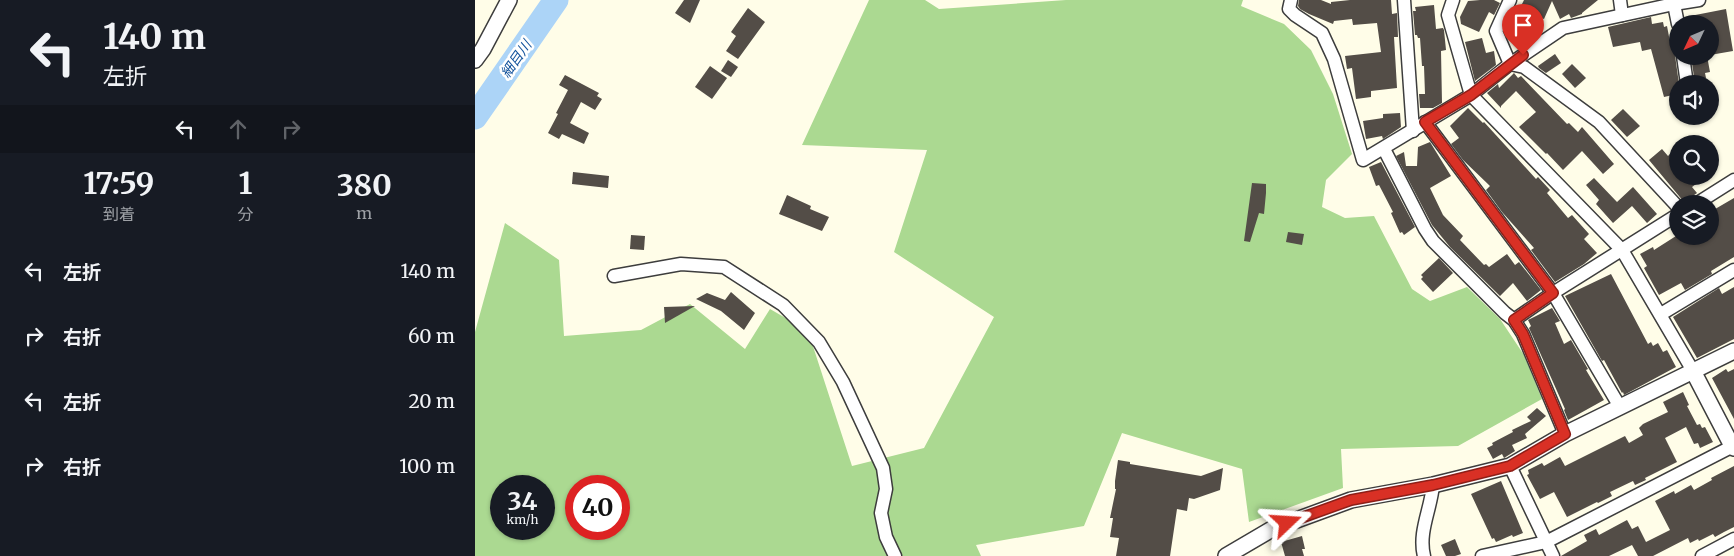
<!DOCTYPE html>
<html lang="ja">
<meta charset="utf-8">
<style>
:root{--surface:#171b24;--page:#20242c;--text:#f1f3f6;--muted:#9ea1a6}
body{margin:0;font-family:Merriweather,"Noto Sans JP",serif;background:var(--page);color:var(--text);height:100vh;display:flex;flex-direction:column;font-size:19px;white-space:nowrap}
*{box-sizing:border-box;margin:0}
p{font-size:16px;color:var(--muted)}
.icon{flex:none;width:28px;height:28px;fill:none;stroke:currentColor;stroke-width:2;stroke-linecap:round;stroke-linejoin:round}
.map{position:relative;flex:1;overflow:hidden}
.details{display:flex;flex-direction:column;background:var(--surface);width:475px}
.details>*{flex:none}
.guide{background:#171b24;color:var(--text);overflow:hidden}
.needle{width:32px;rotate:226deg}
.buttons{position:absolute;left:1194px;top:15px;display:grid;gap:10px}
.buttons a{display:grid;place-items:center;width:50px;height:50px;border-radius:50%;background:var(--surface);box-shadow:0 1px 4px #0004;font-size:25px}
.speed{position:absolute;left:15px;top:475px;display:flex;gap:10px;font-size:25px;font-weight:700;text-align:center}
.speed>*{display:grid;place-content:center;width:65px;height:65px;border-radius:50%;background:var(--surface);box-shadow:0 1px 4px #0004;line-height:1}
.speed small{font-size:12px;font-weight:400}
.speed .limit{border:8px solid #d22;background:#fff;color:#111}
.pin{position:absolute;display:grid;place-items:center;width:42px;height:42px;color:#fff;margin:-51px -21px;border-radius:50% 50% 50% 0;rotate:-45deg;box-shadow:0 0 5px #0007}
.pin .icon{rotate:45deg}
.me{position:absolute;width:55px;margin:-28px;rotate:70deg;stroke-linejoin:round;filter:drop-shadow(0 0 4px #0008)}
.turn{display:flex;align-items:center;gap:18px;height:105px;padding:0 20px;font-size:22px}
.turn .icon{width:65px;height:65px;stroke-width:2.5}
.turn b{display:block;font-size:35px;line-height:42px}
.lanes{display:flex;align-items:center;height:48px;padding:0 20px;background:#0003;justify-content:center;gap:25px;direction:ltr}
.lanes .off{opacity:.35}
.eta{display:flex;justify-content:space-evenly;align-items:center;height:85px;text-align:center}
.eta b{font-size:30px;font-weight:700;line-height:35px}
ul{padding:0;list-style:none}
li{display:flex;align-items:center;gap:15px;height:65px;padding:0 20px}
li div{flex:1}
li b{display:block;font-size:19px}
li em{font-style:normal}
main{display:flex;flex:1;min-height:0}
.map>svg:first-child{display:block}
.forest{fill:#abd991;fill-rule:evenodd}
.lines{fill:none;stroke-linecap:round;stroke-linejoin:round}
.river{stroke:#acd4f7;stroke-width:25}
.building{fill:#534d47}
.minor-casing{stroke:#3d3d3d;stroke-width:15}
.tertiary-casing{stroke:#3d3d3d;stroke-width:18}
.minor{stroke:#fff;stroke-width:12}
.tertiary{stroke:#fff;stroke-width:15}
.route-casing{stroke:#8d1f18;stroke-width:12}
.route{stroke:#d93025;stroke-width:9}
.labels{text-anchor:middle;stroke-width:5;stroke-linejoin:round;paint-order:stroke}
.water-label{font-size:14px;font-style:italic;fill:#14539c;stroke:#fff}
</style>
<main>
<section class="details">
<div class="guide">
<div class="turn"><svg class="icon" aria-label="left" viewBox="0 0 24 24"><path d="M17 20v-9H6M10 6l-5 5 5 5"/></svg><div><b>140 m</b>左折</div></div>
<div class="lanes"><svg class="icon" aria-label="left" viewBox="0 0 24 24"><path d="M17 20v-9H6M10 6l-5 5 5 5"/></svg><svg class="icon off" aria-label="ahead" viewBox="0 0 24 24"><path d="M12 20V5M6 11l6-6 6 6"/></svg><svg class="icon off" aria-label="right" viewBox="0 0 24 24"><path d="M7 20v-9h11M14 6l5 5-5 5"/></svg></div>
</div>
<div class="eta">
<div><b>17:59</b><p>到着</p></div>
<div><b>1</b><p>分</p></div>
<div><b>380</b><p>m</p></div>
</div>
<ul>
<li><svg class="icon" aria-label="left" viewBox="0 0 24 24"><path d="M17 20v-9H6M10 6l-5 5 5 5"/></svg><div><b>左折</b></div><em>140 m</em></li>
<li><svg class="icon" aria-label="right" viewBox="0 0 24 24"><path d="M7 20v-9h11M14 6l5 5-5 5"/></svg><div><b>右折</b></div><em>60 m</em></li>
<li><svg class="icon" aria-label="left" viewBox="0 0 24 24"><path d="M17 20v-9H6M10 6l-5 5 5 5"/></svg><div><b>左折</b></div><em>20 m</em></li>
<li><svg class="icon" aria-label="right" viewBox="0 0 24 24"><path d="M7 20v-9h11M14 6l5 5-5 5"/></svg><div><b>右折</b></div><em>100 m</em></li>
</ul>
</section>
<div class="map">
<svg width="1259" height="556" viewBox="0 0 1259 556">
<rect width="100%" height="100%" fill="#fffde8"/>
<path class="forest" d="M394 0H450L464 9 591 0H768L766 6 809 24 836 50 858 94 877 154 851 180 847 207 870 218 899 216 937 289 955 301 992 287 1025 319 1049 355 1067 399 983 446 866 449 868 488 774 522 767 469 647 433 609 526 501 545 506 556H0V332L30 223 84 260 89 336 166 330 215 304 270 349 295 309 333 331 377 466 449 448 519 317 419 252 452 150 327 145ZM26 486H69V529H26ZM101 486H144V529H101Z"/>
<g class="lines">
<polyline class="river" points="0,117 81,0"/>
</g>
<g class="building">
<polygon points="209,0 225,0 215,23 200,13"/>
<polygon points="824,0 846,0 856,4 856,2 875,0 916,0 917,14 922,13 923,37 919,37 922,88 896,91 896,97 881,99 877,68 872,69 870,56 906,52 902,23 878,25 877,19 859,21 858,24 834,14 825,9 823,6"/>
<polygon points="1005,0 1019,0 1025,3 1019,15 1014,12 1004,32 986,24 985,17 993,1"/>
<polygon points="1049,0 1123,0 1107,13 1107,14 1096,18 1094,14 1085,19 1077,1 1069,19 1063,17 1055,35 1034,25 1039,10 1043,12"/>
<polygon points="959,5 961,29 968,28 969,30 971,50 966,51 967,103 958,108 945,108 944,94 950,94 949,66 947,66 945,38 943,38 942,35 940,35 938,11 941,11 940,7"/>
<polygon points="273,8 290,22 263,59 251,51 261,36 256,32"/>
<polygon points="1251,9 1258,51 1235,55 1235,24 1211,24 1210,17"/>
<polygon points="1176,17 1177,24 1188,22 1189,27 1192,26 1195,42 1198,41 1204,84 1202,84 1202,94 1189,97 1176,49 1167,51 1165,42 1138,47 1133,27"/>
<polygon points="1007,38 1011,53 1019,51 1021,65 1000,81 990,42"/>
<polygon points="1080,54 1086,63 1071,73 1064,68 1063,66"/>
<polygon points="1216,56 1232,56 1235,72 1230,73 1231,78 1226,78 1224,84 1220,84"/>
<polygon points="253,60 263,67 256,77 246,71"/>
<polygon points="1097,64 1111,78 1100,88 1087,74"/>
<polygon points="235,66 252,78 237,99 220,87"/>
<polygon points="1039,73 1043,78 1046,76 1092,124 1094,123 1103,132 1107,127 1139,164 1128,174 1107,151 1088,170 1072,153 1071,154 1044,127 1061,112 1041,91 1026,106 1026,108 1012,93 1023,84 1024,88"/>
<polygon points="90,75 124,93 122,96 127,99 120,110 106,102 95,123 114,133 109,144 87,134 84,139 73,133 83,114 81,113 93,90 84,85"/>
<polygon points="993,108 1008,123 1009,122 1061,179 1063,177 1075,190 1072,193 1093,218 1097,215 1114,234 1109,239 1122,253 1109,264 1080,282 1056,250 1059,248 1027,212 1011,190 1015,186 988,160 976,144 984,138 975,126"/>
<polygon points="1148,109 1165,126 1152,137 1136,120"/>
<polygon points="925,113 926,127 908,139 907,136 891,139 888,121 908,118 908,114"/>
<polygon points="955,142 976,176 955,188 968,215 988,236 985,240 1009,265 1011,264 1014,267 1032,254 1040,265 1044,262 1066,290 1052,301 1038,283 1025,296 975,247 957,225 921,156 929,152 931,166 942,166 943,147"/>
<polygon points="1187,149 1193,156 1195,154 1202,164 1202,176 1215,176 1221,184 1217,187 1222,193 1209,202 1174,160"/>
<polygon points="906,162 940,227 929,235 927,232 925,233 916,213 918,212 904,185 901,186 894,167"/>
<polygon points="98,172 134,176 133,188 97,184"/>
<polygon points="1119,178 1142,202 1158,187 1182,214 1172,223 1157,206 1138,223 1121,204 1124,200 1111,185"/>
<polygon points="777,183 791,184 791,193 789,214 784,213 775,242 769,241"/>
<polygon points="312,195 336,206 335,209 354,217 347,231 304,214"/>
<polygon points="1259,198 1259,257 1236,271 1237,274 1210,290 1206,283 1184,295 1169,268 1172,266 1165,254 1178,247 1179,250 1201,236 1235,236 1235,212"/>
<polygon points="813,232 829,234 827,245 811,242"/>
<polygon points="156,235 170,236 169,250 155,249"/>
<polygon points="964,258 978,273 958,292 946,279 948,277 946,275"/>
<polygon points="1136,274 1173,344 1176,342 1178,346 1183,343 1188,352 1192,350 1201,367 1149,395 1148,392 1147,393 1129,360 1127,361 1090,296"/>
<polygon points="1259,287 1259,339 1222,358 1198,317 1244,288 1247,294"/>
<polygon points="256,292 280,313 269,330 246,311 221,299 232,293 250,300"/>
<polygon points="220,306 190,323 189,307"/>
<polygon points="1077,308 1085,321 1080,323 1089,344 1096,340 1113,369 1111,370 1129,400 1093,420 1089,410 1090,409 1054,328 1056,326 1053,320"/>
<polygon points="1251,369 1253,372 1259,369 1259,419 1237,378"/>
<polygon points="1208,392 1214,405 1212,406 1222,425 1225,424 1227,428 1230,427 1238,442 1225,448 1223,443 1219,444 1211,427 1190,438 1202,462 1170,478 1171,480 1160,485 1158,481 1135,492 1137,496 1123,503 1122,502 1092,517 1079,492 1065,499 1052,475 1054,474 1053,470 1067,463 1069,466 1085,457 1090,466 1150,436 1154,443 1168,435 1164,428 1168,424 1193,412 1188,402"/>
<polygon points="1062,408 1071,416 1050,434 1052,438 1037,445 1040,451 1029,458 1027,454 1018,459 1012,448 1018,445 1017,443 1038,432 1037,430 1056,421 1052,417"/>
<polygon points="643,460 655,462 655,464 726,476 748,468 745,490 719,499 714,498 712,511 702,509 695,556 641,556 644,538 635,537 638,518 635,518 641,489 640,489 640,481"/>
<polygon points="1259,466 1259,527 1249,532 1240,537 1238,534 1224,541 1223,539 1215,543 1213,538 1178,556 1163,556 1157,545 1134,556 1086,556 1112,541 1109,535 1121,529 1124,535 1152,520 1157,529 1163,526 1171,542 1195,530 1180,501 1199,491 1200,494 1216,485 1219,490 1237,480 1236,478"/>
<polygon points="1026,481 1048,533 1038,537 1037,535 1021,542 1019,538 1017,539 996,494"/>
<polygon points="827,536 830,549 827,549 829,556 810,556 806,542"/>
<polygon points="980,539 986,554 980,556 971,556 966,545"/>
</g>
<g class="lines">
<defs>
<g id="minor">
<polyline points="816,0 814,9 820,15 847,33 859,59 888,160 996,95 1035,64 1088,28 1199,4 1224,0"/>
<polyline points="929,0 938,131"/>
<polyline points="978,0 973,15 996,95 1147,250 1218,371"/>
<polyline points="1035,0 1021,31 1035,64 1049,67 1124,122 1202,206"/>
<polyline points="1145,0 1147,15"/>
<polyline points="1199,4 1203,24"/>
<polyline points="1208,56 1212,84"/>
<polyline points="950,122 1078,293 1145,407"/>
<polyline points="909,149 950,229 958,241 1030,313 1039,320 1048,334 1090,434"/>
<polyline points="1221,204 1259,180"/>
<polyline points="139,276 206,264 249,267 308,305 344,342 368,382 408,468 411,489 406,513 411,537 420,556"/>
<polyline points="1186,314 1259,270"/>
<polyline points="1039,320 1078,293 1202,215"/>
<polyline points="1035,466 1078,556"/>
<path d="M949 556C943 532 956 509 958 485"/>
<polyline points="1007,556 1071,542 1258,446"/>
<polyline points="1227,556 1259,539"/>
</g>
<g id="tertiary">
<polyline points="0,60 8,49 34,0"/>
<polyline points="1218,371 1256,444 1259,448"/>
<polyline points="751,556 797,529 876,500 958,485 1035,466 1090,434 1259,351"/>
</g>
</defs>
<use href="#minor" class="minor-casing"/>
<use href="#tertiary" class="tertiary-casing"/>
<use href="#minor" class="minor"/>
<use href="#tertiary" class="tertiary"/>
</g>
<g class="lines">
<defs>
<polyline id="route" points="812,523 876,500 958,485 1035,466 1090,434 1048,334 1039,320 1078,293 950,122 996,95 1048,55"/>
</defs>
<use href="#route" class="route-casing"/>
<use href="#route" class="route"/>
</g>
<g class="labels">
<g class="water-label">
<text transform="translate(41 59) rotate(-55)" y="5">細目川</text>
</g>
</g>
</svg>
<div class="buttons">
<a><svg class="needle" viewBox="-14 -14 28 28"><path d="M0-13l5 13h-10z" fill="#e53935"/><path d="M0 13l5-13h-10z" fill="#9ea1a6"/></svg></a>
<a><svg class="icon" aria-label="sound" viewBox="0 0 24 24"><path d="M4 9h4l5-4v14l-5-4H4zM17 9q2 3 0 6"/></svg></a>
<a><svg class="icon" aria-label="search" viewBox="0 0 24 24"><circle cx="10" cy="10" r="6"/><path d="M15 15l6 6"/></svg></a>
<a><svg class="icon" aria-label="layers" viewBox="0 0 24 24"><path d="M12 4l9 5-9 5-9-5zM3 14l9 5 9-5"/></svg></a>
</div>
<div class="speed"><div>34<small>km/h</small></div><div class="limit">40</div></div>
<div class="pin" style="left:1048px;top:55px;background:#d93025"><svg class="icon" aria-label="arrive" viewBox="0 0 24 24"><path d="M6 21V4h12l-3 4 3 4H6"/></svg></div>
<svg class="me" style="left:812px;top:523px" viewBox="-20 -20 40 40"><path d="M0-17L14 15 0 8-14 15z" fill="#d93025" stroke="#fff" stroke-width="4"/></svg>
</div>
</main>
